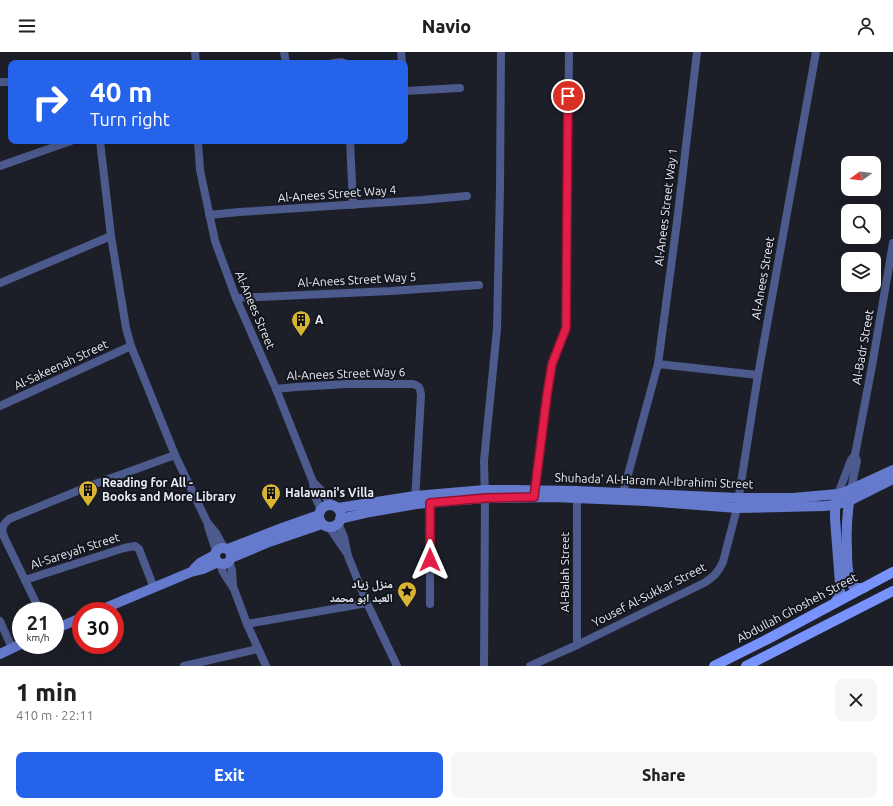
<!DOCTYPE html>
<meta charset="utf-8">
<style>
:root{--surface:#fff;--page:#f6f6f6;--text:#202124;--muted:#757577;--accent:#2563eb}
body{margin:0;font-family:Ubuntu,"Noto Naskh Arabic",sans-serif;background:var(--page);color:var(--text);height:100vh;display:flex;flex-direction:column;font-size:15px;white-space:nowrap}
*{box-sizing:border-box;margin:0}
p{font-size:13px;color:var(--muted)}
.icon{flex:none;width:22px;height:22px;fill:none;stroke:currentColor;stroke-width:2;stroke-linecap:round;stroke-linejoin:round}
.map{position:relative;height:614px;overflow:hidden}
.drawer{display:flex;flex-direction:column;background:var(--surface);flex:1}
.drawer>*{flex:none}
.banner{position:absolute;left:8px;top:8px;width:400px;height:84px;border-radius:8px;box-shadow:0 4px 16px #0002;background:#2563eb;color:#fff;overflow:hidden}
.needle{width:26px;rotate:255deg}
.fabs{position:absolute;left:841px;top:104px;display:grid;gap:8px}
.fabs a{display:grid;place-items:center;width:40px;height:40px;border-radius:8px;background:var(--surface);box-shadow:0 4px 16px #0002;font-size:20px}
.speed{position:absolute;left:12px;top:550px;display:flex;gap:8px;font-size:20px;font-weight:700;text-align:center}
.speed>*{display:grid;place-content:center;width:52px;height:52px;border-radius:50%;background:var(--surface);box-shadow:0 4px 16px #0002;line-height:1}
.speed small{font-size:10px;font-weight:400}
.speed .limit{border:6px solid #d22;background:#fff;color:#111}
.pin{position:absolute;display:grid;place-items:center;width:34px;height:34px;color:#fff;margin:-17px;border:2px solid #fff;border-radius:50%;box-shadow:0 1px 4px #0007}
.me{position:absolute;width:44px;margin:-22px;rotate:0deg;stroke-linejoin:round;filter:drop-shadow(0 0 3px #0008)}
.turn{display:flex;align-items:center;gap:14px;height:84px;padding:0 16px;font-size:18px}
.turn .icon{width:52px;height:52px;stroke-width:2.5}
.turn b{display:block;font-size:28px;line-height:34px}
.round{display:grid;place-items:center;flex:none;width:42px;height:42px;border-radius:8px;background:var(--page)}
.overview{display:flex;align-items:center;justify-content:space-between;height:68px;padding:0 16px}
h1{font-size:24px;font-weight:800;line-height:30px}
.action{display:flex;gap:8px;margin-top:auto;padding:8px 16px}
.action a{flex:1;height:46px;border-radius:8px;background:var(--accent);color:#fff;font-size:16px;font-weight:800;line-height:46px;text-align:center}
.action a+a{background:var(--page);color:var(--text)}
header{display:flex;justify-content:space-between;align-items:center;height:52px;padding:0 16px;background:var(--surface);font-size:18px;font-weight:800}
.map>svg:first-child{display:block}
.lines{fill:none;stroke-linecap:round;stroke-linejoin:round}
.street{stroke:#4c5a8d;stroke-width:8}
.secondary{stroke:#657acc;stroke-width:10}
.primary{stroke:#7993fd;stroke-width:10}
.route-casing{stroke:#92132f;stroke-width:10}
.route{stroke:#e11d48;stroke-width:7}
.labels{text-anchor:middle;stroke-width:4;stroke-linejoin:round;paint-order:stroke}
.street-label{font-size:12px;fill:#eaecf3;stroke:#13161f}
.poi-label{font-size:12px;font-weight:bold;fill:#eaecf3;stroke:#13161f;text-anchor:start}
</style>
<header><svg class="icon" aria-label="menu" viewBox="0 0 24 24"><path d="M4 6h16M4 12h16M4 18h16"/></svg>Navio<svg class="icon" aria-label="person" viewBox="0 0 24 24"><circle cx="12" cy="8" r="4"/><path d="M4 21q1-7 8-7t8 7"/></svg></header>
<div class="map">
<svg width="893" height="614" viewBox="0 0 893 614">
<rect width="100%" height="100%" fill="#1c1f28"/>
<g class="lines">
<g class="street">
<polyline points="195,0 196,11"/>
<polyline points="284,0 286,11"/>
<polyline points="401,0 402,11"/>
<polyline points="333,11 342,10 344,11"/>
<polyline points="0,30 11,30"/>
<polyline points="405,39 460,36"/>
<polyline points="100,89 111,184 126,276 131,294 175,403 207,470 216,481 224,496"/>
<polyline points="198,89 200,118 215,189 236,246 276,337 313,430 314,442 321,458"/>
<polyline points="350,89 353,153"/>
<polyline points="0,114 71,89"/>
<polyline points="209,163 239,160 422,148 467,144"/>
<polyline points="0,231 111,184"/>
<polyline points="236,246 391,239 479,233"/>
<polyline points="658,312 758,323"/>
<path d="M276 337 296 335 348 332H413C420 334 420 336 421 343L415 449"/>
<polyline points="0,354 131,294"/>
<polyline points="313,430 322,439 331,453"/>
<polyline points="851,437 857,409 855,403"/>
<polyline points="623,441 658,312 677,170 697,0"/>
<polyline points="838,442 851,408 855,403 872,314 893,191"/>
<polyline points="534,443 547,343 552,312 566,276 569,0"/>
<polyline points="577,446 577,593"/>
<polyline points="338,471 344,485 348,504 367,551 397,614"/>
<polyline points="208,474 216,499"/>
<polyline points="329,475 346,500"/>
<polyline points="229,509 232,518 233,534"/>
<polyline points="219,511 223,520 234,537 247,572 266,614"/>
<polyline points="25,528 124,496 135,494 139,497 154,536"/>
<polyline points="430,552 430,446"/>
<path d="M40 559 5 487C1 478 1 474 9 467L92 433 175 403"/>
<polyline points="0,569 12,596"/>
<polyline points="247,572 367,551"/>
<polyline points="184,614 258,597"/>
<polyline points="484,614 485,446 484,409 497,277 500,136 501,0"/>
<path d="M530 614 577 593 704 531C713 525 718 521 723 510L737 456 758 323 787 161 816 0"/>
</g>
<g class="secondary">
<path d="M850 443C847 462 846 478 847 497 847 510 847 523 853 534L857 536H864"/>
<circle cx="330" cy="464" r="11"/>
<polyline points="338,456 415,444 485,438 513,438 576,439 738,446 793,446 838,442 845,440 893,418"/>
<polyline points="340,467 370,460 416,452 485,446 553,445 646,449 737,456 824,454 835,453 849,449 893,427"/>
<circle cx="223" cy="504" r="8"/>
<polyline points="228,497 282,476 319,463"/>
<polyline points="231,506 269,490 322,472"/>
<polyline points="194,517 200,511 215,503"/>
<polyline points="835,551 840,542 840,531 835,467 835,453 837,446"/>
<polyline points="98,559 191,520 203,517 218,510"/>
<polyline points="55,577 81,566"/>
<polyline points="0,602 21,592"/>
</g>
<g class="primary">
<polyline points="714,614 766,588 893,520"/>
<polyline points="746,614 893,539"/>
</g>
</g>
<g class="lines">
<defs>
<polyline id="route" points="430,508 430,451 486,446 534,445 547,343 552,312 566,276 568,44"/>
</defs>
<use href="#route" class="route-casing"/>
<use href="#route" class="route"/>
</g>
<defs>
<symbol id="building-pin" viewBox="-11 -11 22 30"><path d="M0 17L-7.5 6A9.5 9.5 0 1 1 7.5 6Z" fill="#d9b334" stroke="#13161f"/><path d="M-4-6H4V6H1V3H-1V6H-4ZM-2.5-4.3h1.7v1.8h-1.7ZM.8-4.3h1.7v1.8H.8ZM-2.5-1h1.7V.8h-1.7ZM.8-1h1.7V.8H.8Z" fill="#111"/></symbol>
<symbol id="sight-pin" viewBox="-11 -11 22 30"><path d="M0 17L-7.5 6A9.5 9.5 0 1 1 7.5 6Z" fill="#d9b334" stroke="#13161f"/><path d="M0-6L1.8-2.2L6-1.7L2.9 1.2L3.7 5.4L0 3.3L-3.7 5.4L-2.9 1.2L-6-1.7L-1.8-2.2Z" fill="#111"/></symbol>
</defs>
<g fill-rule="evenodd">
<use href="#building-pin" x="290" y="257" width="22" height="30"/>
<use href="#building-pin" x="77" y="427" width="22" height="30"/>
<use href="#building-pin" x="260" y="430" width="22" height="30"/>
<use href="#sight-pin" x="396" y="528" width="22" height="30"/>
</g>
<g class="labels">
<g class="street-label">
<text transform="translate(337 142) rotate(-4)" y="4">Al-Anees Street Way 4</text>
<text transform="translate(666 155) rotate(-83)" y="4">Al-Anees Street Way 1</text>
<text transform="translate(763 226) rotate(-80)" y="4">Al-Anees Street</text>
<text transform="translate(357 228) rotate(-3)" y="4">Al-Anees Street Way 5</text>
<text transform="translate(255 258) rotate(67)" y="4">Al-Anees Street</text>
<text transform="translate(863 295) rotate(-80)" y="4">Al-Badr Street</text>
<text transform="translate(61 313) rotate(-25)" y="4">Al-Sakeenah Street</text>
<text transform="translate(346 322) rotate(-2)" y="4">Al-Anees Street Way 6</text>
<text transform="translate(654 429) rotate(2)" y="4">Shuhada' Al-Haram Al-Ibrahimi Street</text>
<text transform="translate(75 499) rotate(-18)" y="4">Al-Sareyah Street</text>
<text transform="translate(565 520) rotate(-90)" y="4">Al-Balah Street</text>
<text transform="translate(649 543) rotate(-27)" y="4">Yousef Al-Sukkar Street</text>
<text transform="translate(797 556) rotate(-28)" y="4">Abdullah Ghosheh Street</text>
</g>
<g class="poi-label">
<text x="315" y="272">A</text>
<text x="102" y="435">Reading for All -<tspan x="102" dy="14">Books and More Library</tspan></text>
<text x="285" y="445">Halawani's Villa</text>
<text x="393" y="536" text-anchor="end">منزل زياد<tspan x="393" dy="14">العبد ابو محمد</tspan></text>
</g>
</g>
</svg>
<div class="fabs">
<a><svg class="needle" viewBox="-14 -14 28 28"><path d="M0-13l5 13h-10z" fill="#e53935"/><path d="M0 13l5-13h-10z" fill="#757577"/></svg></a>
<a><svg class="icon" aria-label="search" viewBox="0 0 24 24"><circle cx="10" cy="10" r="6"/><path d="M15 15l6 6"/></svg></a>
<a><svg class="icon" aria-label="layers" viewBox="0 0 24 24"><path d="M12 4l9 5-9 5-9-5zM3 14l9 5 9-5"/></svg></a>
</div>
<div class="speed"><div>21<small>km/h</small></div><div class="limit">30</div></div>
<div class="pin" style="left:568px;top:44px;background:#d93025"><svg class="icon" aria-label="arrive" viewBox="0 0 24 24"><path d="M6 21V4h12l-3 4 3 4H6"/></svg></div>
<svg class="me" style="left:430px;top:508px" viewBox="-20 -20 40 40"><path d="M0-17L14 15 0 8-14 15z" fill="#e11d48" stroke="#fff" stroke-width="4"/></svg>
<div class="banner">
<div class="turn"><svg class="icon" aria-label="right" viewBox="0 0 24 24"><path d="M7 20v-9h11M14 6l5 5-5 5"/></svg><div><b>40 m</b>Turn right</div></div>
</div>
</div>
<section class="drawer">
<div class="overview"><div><h1>1 min</h1><p>410 m · 22:11</p></div><a class="round"><svg class="icon" aria-label="close" viewBox="0 0 24 24"><path d="M6 6l12 12M18 6L6 18"/></svg></a></div>
<div class="action"><a>Exit</a><a>Share</a></div>
</section>
